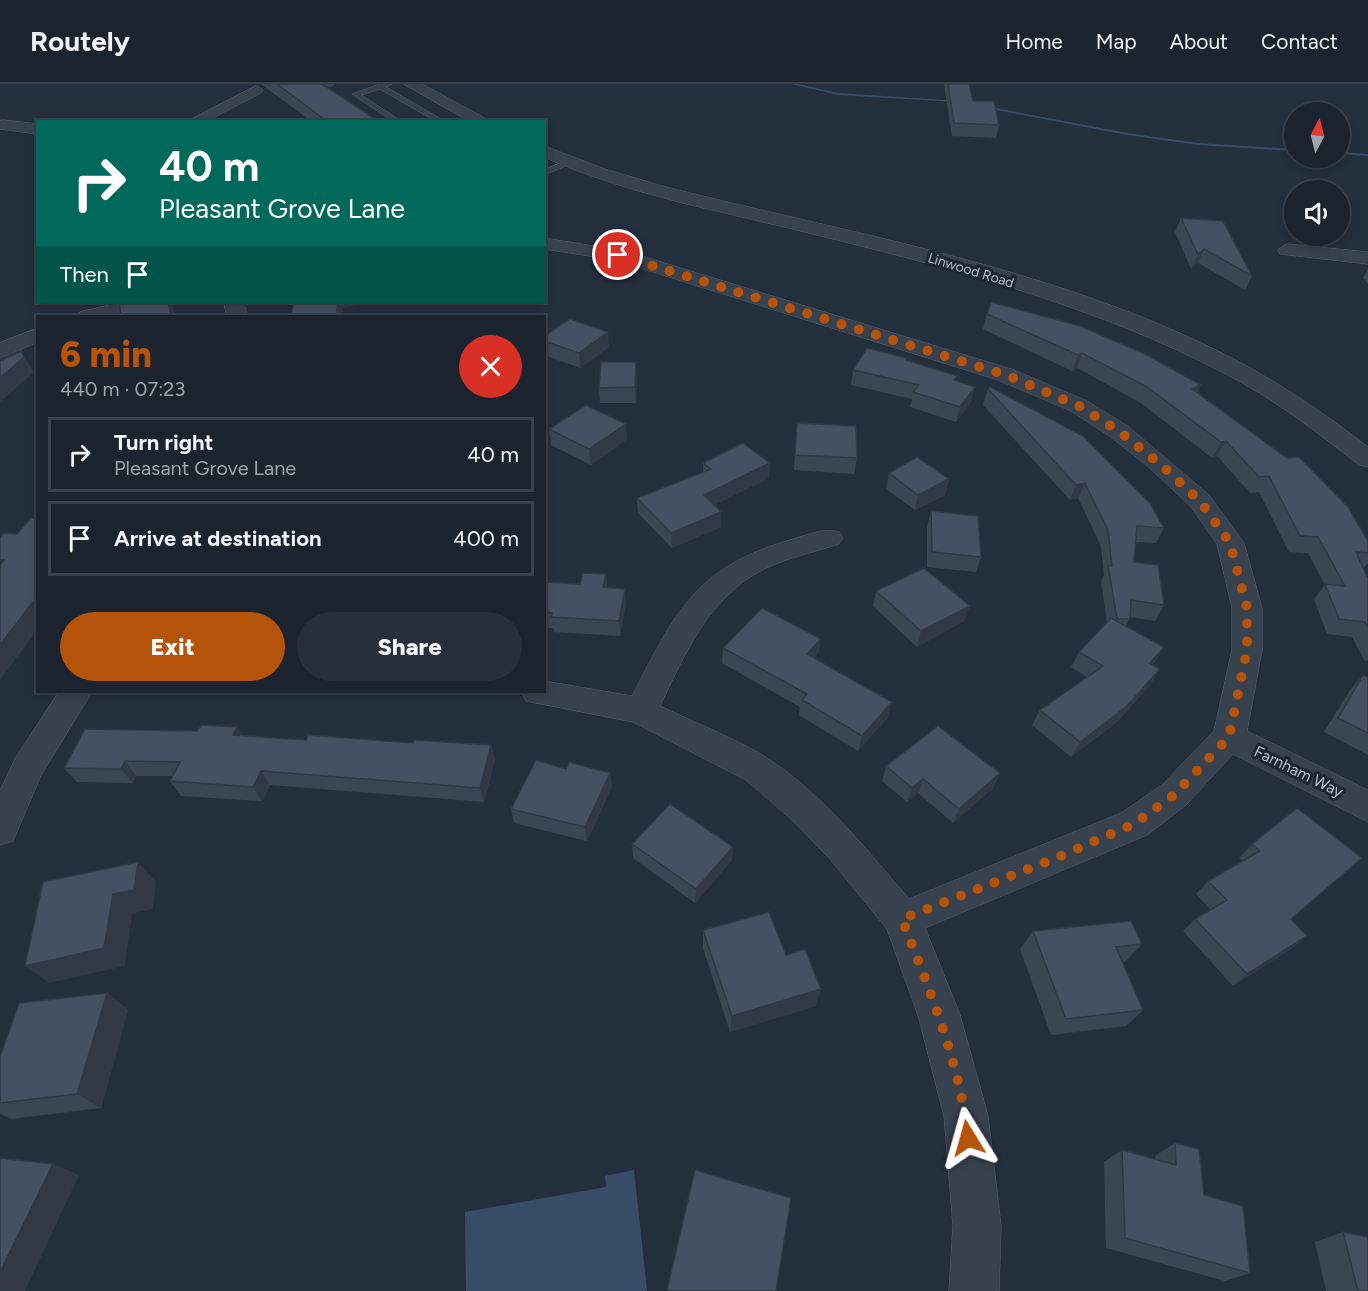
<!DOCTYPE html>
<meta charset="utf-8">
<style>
:root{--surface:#1b232e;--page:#282f3a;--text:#f1f3f6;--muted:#a0a4aa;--line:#39404a;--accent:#b45309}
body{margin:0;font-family:Figtree,sans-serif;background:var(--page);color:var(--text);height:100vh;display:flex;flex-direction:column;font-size:22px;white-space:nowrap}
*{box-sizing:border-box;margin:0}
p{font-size:20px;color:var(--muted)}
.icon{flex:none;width:33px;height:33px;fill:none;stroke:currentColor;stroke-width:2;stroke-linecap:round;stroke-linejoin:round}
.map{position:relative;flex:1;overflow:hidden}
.panel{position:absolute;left:36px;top:231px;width:510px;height:378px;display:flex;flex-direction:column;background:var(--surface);border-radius:0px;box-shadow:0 3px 9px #0003,0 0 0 2px var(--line)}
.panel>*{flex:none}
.banner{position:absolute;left:36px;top:36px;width:510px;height:183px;border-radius:0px;box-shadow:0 3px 9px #0003,0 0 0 2px var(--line);background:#00695c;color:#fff;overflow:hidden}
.needle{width:39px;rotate:7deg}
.fabs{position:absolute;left:1284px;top:18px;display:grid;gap:12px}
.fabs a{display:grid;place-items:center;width:66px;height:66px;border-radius:50%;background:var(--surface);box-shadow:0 3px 9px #0003,0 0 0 2px var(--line);font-size:30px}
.pin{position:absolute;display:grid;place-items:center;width:51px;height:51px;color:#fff;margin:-26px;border:3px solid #fff;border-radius:50%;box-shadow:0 2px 6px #0007}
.me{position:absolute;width:66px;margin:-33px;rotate:352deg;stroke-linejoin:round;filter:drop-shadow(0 0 4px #0008)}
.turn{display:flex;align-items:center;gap:21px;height:126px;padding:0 24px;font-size:27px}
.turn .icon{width:78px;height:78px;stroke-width:2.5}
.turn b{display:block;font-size:42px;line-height:51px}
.then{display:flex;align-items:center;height:57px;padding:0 24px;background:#0003;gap:12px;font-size:22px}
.round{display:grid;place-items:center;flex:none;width:63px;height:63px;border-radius:32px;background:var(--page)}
.summary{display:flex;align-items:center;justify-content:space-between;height:102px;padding:0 24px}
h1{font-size:36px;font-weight:800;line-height:45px;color:var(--accent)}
.button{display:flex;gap:12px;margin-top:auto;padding:12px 24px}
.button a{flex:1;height:69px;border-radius:36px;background:var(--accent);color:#fff;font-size:24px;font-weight:800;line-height:69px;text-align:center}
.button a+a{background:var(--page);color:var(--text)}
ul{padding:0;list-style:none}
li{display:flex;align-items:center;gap:18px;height:75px;margin:0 12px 9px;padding:0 12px;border:3px solid var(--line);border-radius:0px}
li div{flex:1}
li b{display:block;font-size:22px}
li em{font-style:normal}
header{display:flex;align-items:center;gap:36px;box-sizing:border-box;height:84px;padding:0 30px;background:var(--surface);border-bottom:2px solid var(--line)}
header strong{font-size:28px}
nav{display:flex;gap:33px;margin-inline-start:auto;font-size:21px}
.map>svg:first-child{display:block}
.water{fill:#394c67}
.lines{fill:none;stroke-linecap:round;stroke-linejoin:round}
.stream{fill:#394c67;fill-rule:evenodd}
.service-casing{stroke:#565f6c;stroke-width:1}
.minor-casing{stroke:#565f6c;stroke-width:1}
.tertiary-casing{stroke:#565f6c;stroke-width:1}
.service{fill:#38414e;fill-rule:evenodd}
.minor{fill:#38414e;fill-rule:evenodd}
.tertiary{fill:#38414e;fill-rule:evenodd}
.wall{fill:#3b4654}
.shaded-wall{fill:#303945}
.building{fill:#455162;stroke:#303945;stroke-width:1.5}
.route{stroke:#b45309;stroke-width:10;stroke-dasharray:0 18}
.labels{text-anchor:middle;stroke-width:6;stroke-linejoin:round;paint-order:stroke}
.far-street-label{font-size:14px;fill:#b4bcc9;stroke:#1d2633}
.street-label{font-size:16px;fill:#b4bcc9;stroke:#1d2633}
</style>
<header>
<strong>Routely</strong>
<nav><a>Home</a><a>Map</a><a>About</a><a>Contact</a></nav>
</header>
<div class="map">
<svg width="1368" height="1207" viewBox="0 0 1368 1207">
<rect width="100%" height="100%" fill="#242f3e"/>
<polygon class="water" points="634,1086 647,1207 466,1207 465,1128 606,1103 605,1092"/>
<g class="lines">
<g class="stream">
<polygon points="791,0 798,0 838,9 960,17 958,18 838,11"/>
<polygon points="985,22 1127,49 1198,59 1294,65 1294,67 1198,61 1127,51 986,24"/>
<polygon points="1340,68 1368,70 1368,72 1340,70"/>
</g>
<defs>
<g id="service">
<polygon points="315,0 334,0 331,2"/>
<polygon points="392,0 386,3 446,38 437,38 380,5 361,11 403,38 394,38 352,10 380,0"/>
<polygon points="568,76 575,78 544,91 544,86"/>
</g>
<g id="minor">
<polygon points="256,2 263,6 261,9 205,38 186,38"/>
<polygon points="3,36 38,40 38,50 0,45 0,37"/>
<path d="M544 154 625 167 1014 286 1087 317 1129 343 1209 411 1244 459 1262 524V566L1247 647 1368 706V738L1233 670 1186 721 1147 751 925 844 960 931 988 1032 1001 1142 999 1207H949L953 1142 944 1032 918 931 887 845 830 775 792 736 746 696 633 638 526 617 521 608H544V597L632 612C675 529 694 484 790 456 805 452 823 443 839 448L843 454 839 460C814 468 787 474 764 485 709 513 685 569 660 622 695 639 738 655 770 676 824 712 867 766 909 815L1121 729 1162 701 1214 647 1232 566V524L1217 460 1191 423 1151 385 1111 353 1071 327 998 296 615 176 544 165Z"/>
<polygon points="1287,160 1368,168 1368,180 1280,170 1278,166"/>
<polygon points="123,218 158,218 155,222 112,232 77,232 80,228"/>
<polygon points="224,218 244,218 247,232 227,232"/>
<polygon points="38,244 38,258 0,274 0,259"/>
<polygon points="59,608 92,608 41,691 13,757 0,761 0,707 15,675"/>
</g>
<g id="tertiary">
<polygon points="404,0 422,0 492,38 471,38"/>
<path d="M544 62 605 85 662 102C855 151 1066 185 1243 280 1287 304 1328 332 1368 363V383L1359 381C1316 347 1273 314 1224 289 1094 221 951 184 809 149 721 127 629 111 544 73Z"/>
</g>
</defs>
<use href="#service" class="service-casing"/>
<use href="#minor" class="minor-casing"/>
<use href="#tertiary" class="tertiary-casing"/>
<use href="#service" class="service"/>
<use href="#minor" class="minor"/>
<use href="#tertiary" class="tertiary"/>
</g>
<g class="wall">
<polygon points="261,0 322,0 380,38 312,38"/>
<polygon points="944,0 969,0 973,17 999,41 996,54 952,52"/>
<polygon points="1181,134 1252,192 1245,206 1198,179 1191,185 1175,148"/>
<polygon points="1368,185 1368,200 1363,194"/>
<polygon points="987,230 1197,309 1368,457 1368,479 1363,485 1368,495 1368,576 1365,577 1352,553 1327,550 1314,515 1325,501 1308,469 1289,468 1259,408 1250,409 1217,372 1212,374 1141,319 1077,284 1072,287 983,245"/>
<polygon points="544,252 609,263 580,284 544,271"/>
<polygon points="907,274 907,277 956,297 971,318 956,338 910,323 912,315 851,301 853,286"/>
<polygon points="637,293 636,319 600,319 599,304"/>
<polygon points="988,305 1164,444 1156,459 1136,458 1134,478 1164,521 1155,537 1130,533 1126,542 1164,563 1152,581 1151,600 1117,638 1071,673 1032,641 1040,626 1087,593 1071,583 1079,568 1107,538 1101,497 1104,491 1101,462 1078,414 1070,416 983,321"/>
<polygon points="797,339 857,374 854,390 794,386"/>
<polygon points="549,345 627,355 591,381 551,361"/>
<polygon points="703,379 769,394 714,421 721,428 721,443 672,464 638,429 637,414 703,388"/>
<polygon points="889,389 949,395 945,411 915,426 886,405"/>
<polygon points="931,427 981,473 976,488 927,483 927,443"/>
<polygon points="606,490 607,504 626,520 620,552 554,548 553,544 544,544 544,498 580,500"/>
<polygon points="876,507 964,537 917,563 873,522"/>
<polygon points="821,555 818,570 814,574 888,633 858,667 799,631 800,623 722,579 723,564"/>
<polygon points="1363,591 1368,593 1368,671 1324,648 1350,606"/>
<polygon points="243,652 306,656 491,661 495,676 484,718 270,701 262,717 181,712 170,697 173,692 136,692 133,699 77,698 64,684"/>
<polygon points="886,682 1000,689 993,704 953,739 918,709 907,718 882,697"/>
<polygon points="566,685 610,689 612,703 587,757 514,739 511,725"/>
<polygon points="1297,724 1291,836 1307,852 1292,864 1233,902 1183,847 1195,835 1211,826 1196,810 1208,797 1243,777 1239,774 1252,760"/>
<polygon points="632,760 733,763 732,776 695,819 633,774"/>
<polygon points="703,846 786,871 816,922 730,948 703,864"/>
<polygon points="1033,847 1142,860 1125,878 1123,878 1143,926 1126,942 1051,951 1020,865"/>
<polygon points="107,909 128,926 101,1024 11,1035 0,1030 0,973"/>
<polygon points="1175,1059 1204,1111 1250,1189 1225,1197 1106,1164 1104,1078 1122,1066 1155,1075 1155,1072"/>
<polygon points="1343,1148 1368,1207 1326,1207 1315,1158"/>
</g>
<g class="shaded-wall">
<polygon points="1204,165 1198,179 1191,185 1198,170"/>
<polygon points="168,218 173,218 175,232 171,232"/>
<polygon points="338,218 377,218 343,224 342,232 336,232"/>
<polygon points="608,248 609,263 580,284 579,269"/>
<polygon points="1082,269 1077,284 1072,287 1078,271"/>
<polygon points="24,273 34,288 0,318 0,294"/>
<polygon points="636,278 637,293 636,319 635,303"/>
<polygon points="1201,301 1194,316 1192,305"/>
<polygon points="975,303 971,318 956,338 960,323"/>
<polygon points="626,340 627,355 591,381 589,365"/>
<polygon points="1226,357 1217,372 1212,374 1221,358"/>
<polygon points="770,379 769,394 703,427 704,411"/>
<polygon points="949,395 945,411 915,426 918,411"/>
<polygon points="1085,399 1078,414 1070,416 1076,401"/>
<polygon points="721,428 721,443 672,464 671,449"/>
<polygon points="606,490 607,506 603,503"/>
<polygon points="625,505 626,520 620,552 619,537"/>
<polygon points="38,511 38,545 0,596 0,561"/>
<polygon points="970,522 964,537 917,563 921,547"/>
<polygon points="821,555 818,570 805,585 807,570"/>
<polygon points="1164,563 1155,578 1141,594 1150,579"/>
<polygon points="1160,585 1151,600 1117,638 1071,673 1080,658"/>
<polygon points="892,618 888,633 858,667 862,652"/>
<polygon points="237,643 246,658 233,651"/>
<polygon points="491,661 495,676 484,718 480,704"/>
<polygon points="125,677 136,692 133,699 121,685"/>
<polygon points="261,687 270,701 262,717 253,703"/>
<polygon points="610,689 612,703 587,757 585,743"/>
<polygon points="1000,689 993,704 953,739 959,725"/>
<polygon points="923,695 918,709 907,718 912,704"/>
<polygon points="733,763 732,776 695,819 696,805"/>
<polygon points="138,778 156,798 153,825 132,829 125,882 49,899 25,882 113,810"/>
<polygon points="1307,852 1292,864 1233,902 1247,890"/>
<polygon points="821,905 816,922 730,948 732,932"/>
<polygon points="107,909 128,926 101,1024 77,1010"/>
<polygon points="53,1080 79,1091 25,1207 0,1207 0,1188"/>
</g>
<g class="building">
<polygon points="277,0 322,0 380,38 328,38"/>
<polygon points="948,0 969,0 973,17 994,17 999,41 954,39"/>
<polygon points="1181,134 1223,137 1252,192 1204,165 1198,170"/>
<polygon points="119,218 168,218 171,232 121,232"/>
<polygon points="294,218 338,218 336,232 291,232"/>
<polygon points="991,218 1080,242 1145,270 1201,301 1192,305 1287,374 1299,373 1348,423 1368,457 1368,469 1356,468 1368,495 1368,543 1365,538 1339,535 1325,500 1345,502 1318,453 1300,452 1269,392 1259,393 1226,357 1221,358 1147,303 1082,269 1078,271 987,230"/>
<polygon points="570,235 608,248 579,269 544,257 544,252"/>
<polygon points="867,264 907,274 906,276 958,292 954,296 975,303 960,323 913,308 919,301 853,286"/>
<polygon points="21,267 24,273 0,294 0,277"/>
<polygon points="601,278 636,278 635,303 599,304"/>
<polygon points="990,303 1083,352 1150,419 1164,444 1137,442 1134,478 1158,481 1164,521 1131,516 1130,535 1117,535 1108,481 1112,482 1108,446 1085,399 1076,401 988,305"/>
<polygon points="586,321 626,340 589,365 549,345"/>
<polygon points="797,339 856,342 857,374 795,371"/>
<polygon points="743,359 770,379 704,411 721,428 671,449 637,414 711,385 703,379"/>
<polygon points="917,373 949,395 918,411 889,389"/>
<polygon points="931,427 978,432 981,473 932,468"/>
<polygon points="31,434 38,435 38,511 0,561 0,481 4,476 0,476 0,454 4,449 17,450"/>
<polygon points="924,484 970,522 921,547 876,507"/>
<polygon points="583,489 606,490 603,503 625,505 619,537 551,533 552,529 544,528 544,498 580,500"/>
<polygon points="762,524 821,555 807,570 892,618 862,652 802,616 807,610 723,564"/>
<polygon points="1111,534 1164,563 1150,579 1160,585 1126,623 1080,658 1040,626 1103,582 1079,568"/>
<polygon points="1363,591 1368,593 1368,649 1338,634"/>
<polygon points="201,641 237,643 233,651 306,656 308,651 413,659 414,656 491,661 480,704 261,687 253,703 170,697 180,678 125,677 121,685 64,684 85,645 197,647"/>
<polygon points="938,642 1000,689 959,725 923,695 912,704 886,682"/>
<polygon points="536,676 566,685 569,678 610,689 585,743 511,725"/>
<polygon points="670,720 733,763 696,805 632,760"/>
<polygon points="1297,724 1362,774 1291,835 1307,852 1247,890 1195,835 1227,816 1208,797 1260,767 1252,760"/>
<polygon points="138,778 134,806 113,810 104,864 25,882 43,798"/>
<polygon points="769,828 786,871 805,865 821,905 732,932 703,846"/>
<polygon points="1131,837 1142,860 1116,863 1143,926 1066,935 1033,847"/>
<polygon points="107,909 77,1010 0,1019 0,973 19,919"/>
<polygon points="1175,1059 1199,1065 1204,1111 1243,1122 1250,1189 1125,1154 1122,1066 1176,1081"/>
<polygon points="0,1074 53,1080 0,1188"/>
<polygon points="695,1086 791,1114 776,1207 672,1207 667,1206"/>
<polygon points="1343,1148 1368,1153 1368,1207 1358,1207"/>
</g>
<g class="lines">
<path class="route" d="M618 171 1006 291 1079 322 1120 348 1160 380 1200 417 1230 459 1247 524V566L1229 653 1174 711 1134 740 1056 774 902 835C929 905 960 979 968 1054"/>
</g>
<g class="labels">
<g class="far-street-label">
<text transform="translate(971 186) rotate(17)" y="5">Linwood Road</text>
</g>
<g class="street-label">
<text transform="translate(1299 687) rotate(26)" y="6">Farnham Way</text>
</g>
</g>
</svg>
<div class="fabs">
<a><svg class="needle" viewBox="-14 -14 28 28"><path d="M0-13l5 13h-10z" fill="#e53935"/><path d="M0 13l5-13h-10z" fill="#a0a4aa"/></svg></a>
<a><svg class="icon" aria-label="sound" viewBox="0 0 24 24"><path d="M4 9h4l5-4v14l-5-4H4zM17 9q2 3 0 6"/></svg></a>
</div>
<div class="pin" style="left:618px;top:171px;background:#d93025"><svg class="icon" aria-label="arrive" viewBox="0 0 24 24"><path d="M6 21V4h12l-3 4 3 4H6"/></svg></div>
<svg class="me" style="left:968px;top:1054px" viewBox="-20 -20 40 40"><path d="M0-17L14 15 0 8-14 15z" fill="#b45309" stroke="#fff" stroke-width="4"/></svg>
<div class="banner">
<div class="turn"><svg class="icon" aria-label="right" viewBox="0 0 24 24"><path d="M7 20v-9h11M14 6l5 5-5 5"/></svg><div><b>40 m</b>Pleasant Grove Lane</div></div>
<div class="then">Then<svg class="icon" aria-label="arrive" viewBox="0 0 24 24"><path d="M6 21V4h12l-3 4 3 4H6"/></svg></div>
</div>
<section class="panel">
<div class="summary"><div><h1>6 min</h1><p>440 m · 07:23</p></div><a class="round" style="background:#d93025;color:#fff"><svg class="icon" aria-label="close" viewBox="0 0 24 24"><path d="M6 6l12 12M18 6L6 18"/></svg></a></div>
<ul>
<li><svg class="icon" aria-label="right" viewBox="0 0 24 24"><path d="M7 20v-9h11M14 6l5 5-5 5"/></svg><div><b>Turn right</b><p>Pleasant Grove Lane</p></div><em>40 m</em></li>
<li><svg class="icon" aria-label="arrive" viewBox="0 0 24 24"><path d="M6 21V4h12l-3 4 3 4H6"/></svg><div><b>Arrive at destination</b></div><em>400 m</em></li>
</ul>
<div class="button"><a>Exit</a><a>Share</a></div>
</section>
</div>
